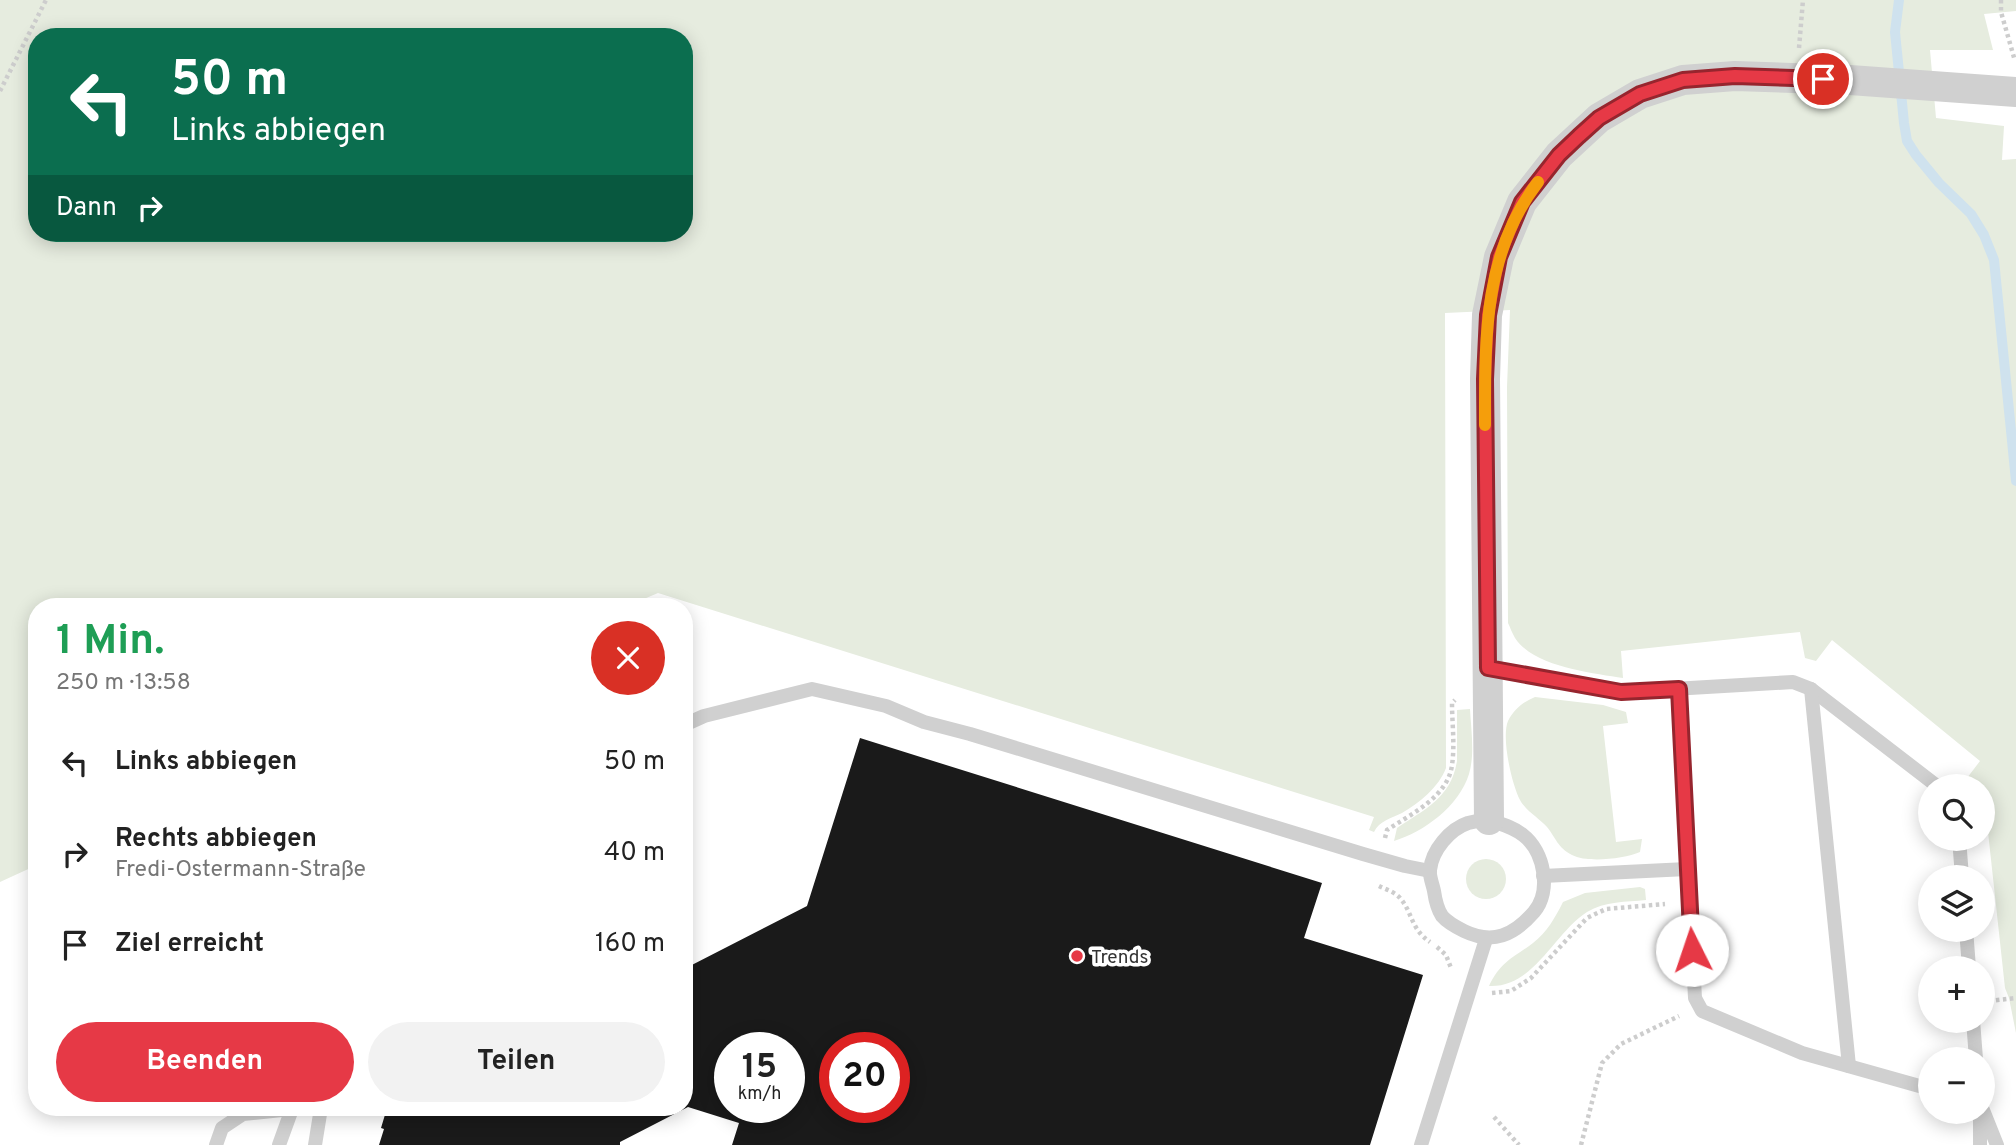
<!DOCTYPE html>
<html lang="de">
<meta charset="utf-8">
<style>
:root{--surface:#fff;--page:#f2f2f2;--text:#222;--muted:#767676;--accent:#e63946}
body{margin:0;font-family:Overpass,sans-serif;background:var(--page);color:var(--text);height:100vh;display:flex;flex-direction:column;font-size:26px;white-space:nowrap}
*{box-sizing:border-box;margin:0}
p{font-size:23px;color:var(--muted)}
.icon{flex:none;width:38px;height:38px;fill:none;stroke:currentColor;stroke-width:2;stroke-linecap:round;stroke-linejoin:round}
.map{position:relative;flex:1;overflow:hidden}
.details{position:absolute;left:28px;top:598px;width:665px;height:518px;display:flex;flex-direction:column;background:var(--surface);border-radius:28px;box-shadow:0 4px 18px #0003}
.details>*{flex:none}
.guide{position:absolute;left:28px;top:28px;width:665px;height:214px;border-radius:28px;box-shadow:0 4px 18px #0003;background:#0b6e4f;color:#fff;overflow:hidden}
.buttons{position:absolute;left:1918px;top:774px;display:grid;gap:14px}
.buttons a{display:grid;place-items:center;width:77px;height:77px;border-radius:50%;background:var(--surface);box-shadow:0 4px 18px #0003;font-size:35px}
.speed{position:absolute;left:714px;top:1032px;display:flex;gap:14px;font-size:35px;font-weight:700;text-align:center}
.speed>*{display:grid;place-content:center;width:91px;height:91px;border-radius:50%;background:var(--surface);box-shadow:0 4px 18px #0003;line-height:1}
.speed small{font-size:18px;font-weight:400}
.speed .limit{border:10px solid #d22;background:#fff;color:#111}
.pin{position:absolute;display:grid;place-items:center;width:60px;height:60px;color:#fff;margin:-30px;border:4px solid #fff;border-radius:50%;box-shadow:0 2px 7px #0007}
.me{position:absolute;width:77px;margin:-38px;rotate:356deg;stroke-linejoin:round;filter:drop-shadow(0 0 5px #0008)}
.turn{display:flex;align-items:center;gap:24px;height:147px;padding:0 28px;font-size:32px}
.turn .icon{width:91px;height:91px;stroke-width:2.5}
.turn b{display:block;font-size:49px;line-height:60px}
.then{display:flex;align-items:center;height:66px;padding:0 28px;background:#0003;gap:14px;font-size:26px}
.round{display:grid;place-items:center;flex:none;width:74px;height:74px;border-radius:37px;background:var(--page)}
.headline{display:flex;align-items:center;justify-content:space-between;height:119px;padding:0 28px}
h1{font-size:42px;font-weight:700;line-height:52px;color:#1e9e55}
.action{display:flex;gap:14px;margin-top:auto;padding:14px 28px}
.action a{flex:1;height:80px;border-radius:42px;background:var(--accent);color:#fff;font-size:28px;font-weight:700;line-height:80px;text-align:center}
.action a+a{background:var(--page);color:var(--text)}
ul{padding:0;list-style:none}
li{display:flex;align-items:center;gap:21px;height:91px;padding:0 28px}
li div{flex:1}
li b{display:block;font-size:26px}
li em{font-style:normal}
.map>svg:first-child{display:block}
.green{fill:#e6ecdf;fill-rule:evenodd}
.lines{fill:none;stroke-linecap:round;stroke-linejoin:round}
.stream{stroke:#cfe2ee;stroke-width:10}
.building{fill:#1a1a1a;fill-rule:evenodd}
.path{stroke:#cdcdcd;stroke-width:4.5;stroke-dasharray:3.5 3.5;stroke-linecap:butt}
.lane{stroke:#d0d0d0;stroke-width:14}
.street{stroke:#d0d0d0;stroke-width:30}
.route-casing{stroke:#96252e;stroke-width:18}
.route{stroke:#e63946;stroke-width:12}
.slow{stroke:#f59e0b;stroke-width:12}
.poi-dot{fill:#e63946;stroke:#fff;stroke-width:2.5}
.labels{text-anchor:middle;stroke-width:7;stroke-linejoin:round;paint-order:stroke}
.poi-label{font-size:19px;fill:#333;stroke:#fff;text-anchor:start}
</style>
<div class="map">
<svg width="2016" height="1145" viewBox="0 0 2016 1145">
<rect width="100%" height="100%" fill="#fff"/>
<g class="green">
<path d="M0 0H2016V11L1984 14 1993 50H1930L1936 118 2004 126 2002 160 2016 159V1033L2009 998 2005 988 1988 832 1983 805V786H1968L1964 782 1980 761 1832 640 1816 661 1805 658 1800 632 1621 651 1623 678C1592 673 1534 667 1515 638 1512 633 1510 627 1508 623L1507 387 1510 310 1445 313 1446 768C1439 787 1419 803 1402 813 1392 818 1379 821 1374 832L1369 830 1374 817 658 593 625 607H37V865L0 882ZM37 37H684V233H37Z"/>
<path d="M1535 697 1603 705 1626 712 1628 723 1603 726 1616 842 1642 839 1640 852C1624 859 1587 863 1572 855 1557 847 1556 838 1547 827 1539 818 1526 811 1520 800 1512 785 1501 738 1508 721 1514 709 1523 702 1535 697Z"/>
<path d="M1470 709C1471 729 1475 754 1469 774 1459 806 1424 832 1394 841L1397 828C1425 809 1451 798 1457 761V710Z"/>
<circle cx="1486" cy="879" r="20"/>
<path d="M1640 887 1645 889 1646 900C1626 902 1605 901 1587 912 1554 933 1534 988 1489 986 1501 961 1513 958 1533 943 1547 932 1555 918 1563 902L1585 893Z"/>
</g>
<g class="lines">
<polyline class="stream" points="1899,0 1895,32 1904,123 1907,141 1916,155 1939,183 1971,214 1984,235 1994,260 2016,481"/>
</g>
<path class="building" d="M860 738 1322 883 1304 938 1423 975 1370 1145H732L739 1123 688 1107 620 1142V1145H379L384 1129 381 1128 387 1108H684V969L807 906ZM730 1048H789V1108H730ZM835 1048H894V1108H835Z"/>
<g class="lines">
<g class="path">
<polyline points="2001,0 2001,12 2015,61"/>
<polyline points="1799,48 1803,0"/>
<polyline points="0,91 46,0"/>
<path d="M1385 838 1387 830C1411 814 1448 797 1452 765 1455 745 1452 723 1452 703L1455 700"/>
<path d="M1379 886C1385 889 1395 892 1400 898 1413 913 1410 928 1430 942"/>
<polyline points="1437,947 1446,955 1451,968"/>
<polyline points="1492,993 1511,991 1531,978 1587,918 1606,909 1665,904"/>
<polyline points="1989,1001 2016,998"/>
<polyline points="1494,1117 1519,1145"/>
<polyline points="1581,1145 1602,1063 1621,1044 1679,1016"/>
</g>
<g class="lane">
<polyline points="1488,668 1621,692 1793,682 1811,689 1937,786"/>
<polyline points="1679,689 1695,998 1702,1011 1802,1053 1930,1089"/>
<polyline points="1811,689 1849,1066"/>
<polyline points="684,725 704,716 812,689 886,706 924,722 970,734 1363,854 1405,866 1430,871"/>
<path d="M1489 820C1501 824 1513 827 1523 835 1544 851 1552 891 1534 912 1514 935 1493 945 1464 931 1458 928 1447 922 1442 916 1438 910 1435 898 1434 891 1433 885 1429 876 1430 870 1432 850 1450 829 1468 823 1475 821 1482 820 1489 820Z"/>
<polyline points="1959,838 1962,877"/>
<polyline points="1543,876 1687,869"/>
<polyline points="1966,929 1969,968"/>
<polyline points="1973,1020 1976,1059"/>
<polyline points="1983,1110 1997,1145"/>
<polyline points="1980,1113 1980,1145"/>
<polyline points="216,1145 222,1128 243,1114 301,1108"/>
<polyline points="279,1145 292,1109"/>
<polyline points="315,1145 321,1108"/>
<polyline points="1421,1145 1486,939"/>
</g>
<polyline class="street" points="1489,820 1485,379 1487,315 1499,257 1522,202 1559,155 1599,118 1640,94 1683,80 1735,76 1850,80 2016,92"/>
</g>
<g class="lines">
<defs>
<polyline id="route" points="1692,950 1679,689 1621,692 1488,668 1485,379 1488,315 1499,257 1522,202 1559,155 1579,136 1599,118 1640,94 1683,80 1735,76 1823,79"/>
</defs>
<use href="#route" class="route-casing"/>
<use href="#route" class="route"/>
<path class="slow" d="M1485 425C1485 340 1483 253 1538 182"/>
</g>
<circle class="poi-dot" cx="1077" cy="956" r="7"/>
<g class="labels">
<g class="poi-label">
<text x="1091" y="963">Trends</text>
</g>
</g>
</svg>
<div class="buttons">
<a><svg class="icon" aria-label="search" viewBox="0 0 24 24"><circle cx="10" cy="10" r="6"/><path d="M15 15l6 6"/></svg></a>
<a><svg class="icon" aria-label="layers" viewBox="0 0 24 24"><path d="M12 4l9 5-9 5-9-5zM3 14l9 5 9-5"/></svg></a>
<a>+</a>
<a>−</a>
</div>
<div class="speed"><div>15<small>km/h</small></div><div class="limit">20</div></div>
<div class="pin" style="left:1823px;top:79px;background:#d93025"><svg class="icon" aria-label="arrive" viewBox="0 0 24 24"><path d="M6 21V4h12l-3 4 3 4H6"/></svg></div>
<svg class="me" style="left:1692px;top:950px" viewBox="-20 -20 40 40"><circle r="19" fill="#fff"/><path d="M0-13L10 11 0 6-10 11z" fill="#e63946"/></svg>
<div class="guide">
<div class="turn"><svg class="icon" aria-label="left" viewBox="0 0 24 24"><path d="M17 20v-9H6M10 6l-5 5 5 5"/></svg><div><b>50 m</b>Links abbiegen</div></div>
<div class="then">Dann<svg class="icon" aria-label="right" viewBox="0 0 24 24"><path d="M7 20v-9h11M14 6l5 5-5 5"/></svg></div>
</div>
<section class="details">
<div class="headline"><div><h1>1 Min.</h1><p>250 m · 13:58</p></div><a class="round" style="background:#d93025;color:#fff"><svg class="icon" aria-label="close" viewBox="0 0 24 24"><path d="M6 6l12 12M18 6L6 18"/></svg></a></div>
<ul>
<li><svg class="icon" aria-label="left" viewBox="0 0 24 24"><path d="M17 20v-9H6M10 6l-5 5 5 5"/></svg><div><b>Links abbiegen</b></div><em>50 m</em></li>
<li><svg class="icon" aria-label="right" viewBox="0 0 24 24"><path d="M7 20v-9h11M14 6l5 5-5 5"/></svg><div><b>Rechts abbiegen</b><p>Fredi-Ostermann-Straße</p></div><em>40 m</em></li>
<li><svg class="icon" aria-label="arrive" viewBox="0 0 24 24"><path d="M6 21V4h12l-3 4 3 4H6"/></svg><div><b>Ziel erreicht</b></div><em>160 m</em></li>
</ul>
<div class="action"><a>Beenden</a><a>Teilen</a></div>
</section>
</div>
